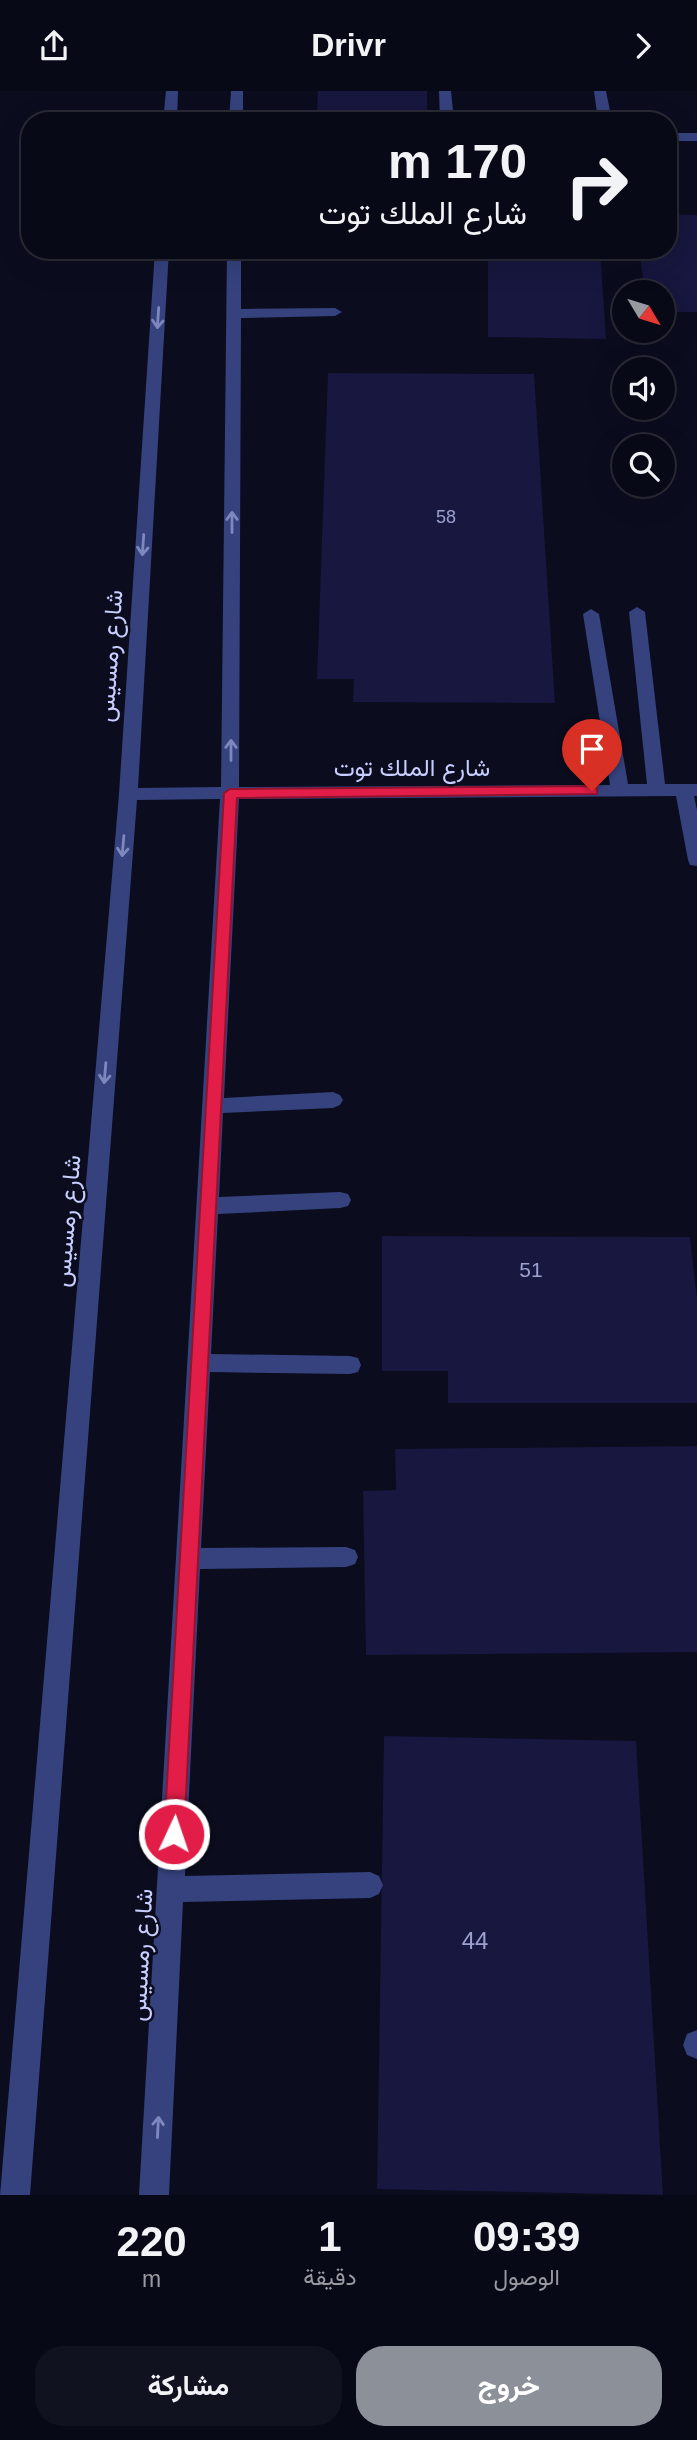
<!DOCTYPE html>
<html lang="ar">
<meta charset="utf-8">
<style>
:root{--surface:#080916;--page:#11121f;--text:#f1f3f6;--muted:#989aa1;--line:#292a35;--accent:#8c9099}
body{margin:0;font-family:Helvetica,Vazirmatn,sans-serif;background:var(--page);color:var(--text);direction:rtl;height:100vh;display:flex;flex-direction:column;font-size:26px;white-space:nowrap}
*{box-sizing:border-box;margin:0}
p{font-size:23px;color:var(--muted)}
.icon{flex:none;width:38px;height:38px;fill:none;stroke:currentColor;stroke-width:2;stroke-linecap:round;stroke-linejoin:round}
.map{position:relative;height:2104px;overflow:hidden;direction:ltr}
.side{display:flex;flex-direction:column;background:var(--surface);flex:1}
.side>*{flex:none}
.guide{position:absolute;left:21px;top:21px;width:656px;height:147px;border-radius:28px;box-shadow:0 7px 28px #0002,0 0 0 2px var(--line);direction:rtl;background:#080916;color:var(--text);overflow:hidden}
.needle{width:46px;rotate:128deg}
.fabs{position:absolute;left:612px;top:189px;display:grid;gap:14px}
.fabs a{display:grid;place-items:center;width:63px;height:63px;border-radius:50%;background:var(--surface);box-shadow:0 7px 28px #0002,0 0 0 2px var(--line);font-size:35px}
.pin{position:absolute;display:grid;place-items:center;width:60px;height:60px;color:#fff;margin:-72px -30px;border-radius:50% 50% 50% 0;rotate:-45deg;box-shadow:0 0 7px #0007}
.pin .icon{rotate:45deg}
.me{position:absolute;width:77px;margin:-38px;rotate:3deg;stroke-linejoin:round;filter:drop-shadow(0 0 5px #0008)}
.turn{display:flex;align-items:center;gap:24px;height:147px;padding:0 35px;font-size:32px}
.turn .icon{width:91px;height:91px;stroke-width:2.5}
.turn b{display:block;font-size:49px;line-height:60px}
.eta{display:flex;justify-content:space-evenly;align-items:center;height:119px;text-align:center}
.eta b{font-size:42px;font-weight:700;line-height:49px}
.primary-button{display:flex;gap:14px;margin-top:auto;padding:14px 35px}
.primary-button a{flex:1;height:80px;border-radius:28px;background:var(--accent);color:#fff;font-size:28px;font-weight:700;line-height:80px;text-align:center}
.primary-button a+a{background:var(--page);color:var(--text)}
header{display:flex;justify-content:space-between;align-items:center;height:91px;padding:0 35px;background:var(--surface);font-size:32px;font-weight:700}
.map>svg:first-child{display:block}
.building{fill:#17173f}
.lines{fill:none;stroke-linecap:round;stroke-linejoin:round}
.minor{fill:#35427e;fill-rule:evenodd}
.oneway{stroke:#7e88be}
.route{fill:#e11d48;stroke:#92132f;stroke-width:2}
.labels{text-anchor:middle;stroke-width:5;stroke-linejoin:round;paint-order:stroke}
.far-number-label{font-size:18px;fill:#9ca0cf}
.number-label{font-size:21px;fill:#9ca0cf}
.street-label{font-size:24px;fill:#c8ceff;stroke:#0b0c1e}
.near-number-label{font-size:24px;fill:#9ca0cf}
</style>
<header><svg class="icon" aria-label="forward" viewBox="0 0 24 24"><path d="M9 5l7 7-7 7"/></svg>Drivr<svg class="icon" aria-label="share" viewBox="0 0 24 24"><path d="M12 15V3M7 8l5-5 5 5M5 13v7h14v-7"/></svg></header>
<div class="map">
<svg width="697" height="2104" viewBox="0 0 697 2104">
<rect width="100%" height="100%" fill="#0b0c1e"/>
<g class="building">
<polygon points="318,0 427,0 427,21 317,20"/>
<polygon points="668,124 697,124 697,221 663,221 663,201 645,201 639,159 668,159"/>
<polygon points="488,159 600,159 606,248 488,246"/>
<polygon points="328,282 534,283 555,612 353,611 354,588 317,588"/>
<polygon points="382,1145 690,1146 697,1208 697,1312 448,1312 448,1280 382,1280"/>
<polygon points="697,1355 697,1561 366,1564 363,1400 396,1399 395,1358"/>
<polygon points="384,1645 636,1650 663,2104 377,2098"/>
</g>
<g class="lines">
<g class="minor">
<polygon points="166,0 178,0 177,30 163,30"/>
<polygon points="231,0 243,0 243,30 229,30"/>
<polygon points="439,0 451,0 454,30 440,30"/>
<polygon points="594,0 606,0 612,30 598,30"/>
<rect x="668" y="42" width="29" height="8"/>
<polygon points="155,159 169,159 138,697 221,696 227,159 241,159 241,218 335,217 342,221 335,225 241,227 239,696 610,694 583,523 591,518 599,523 628,693 647,693 629,521 637,516 645,521 665,693 697,693 697,705 694,705 697,719 697,775 690,774 688,769 676,705 239,708 224,1007 333,1001 340,1004 343,1009 340,1014 333,1017 223,1022 219,1106 340,1101 348,1103 351,1109 348,1115 340,1117 218,1123 211,1263 350,1265 358,1267 361,1274 358,1281 350,1283 210,1281 201,1457 346,1456 355,1459 358,1466 355,1473 346,1476 200,1478 185,1785 370,1781 379,1785 383,1794 379,1803 370,1807 183,1811 169,2104 139,2104 220,708 137,709 30,2104 0,2104 119,703"/>
<polygon points="697,1939 697,1968 687,1964 683,1954 687,1943"/>
</g>
</g>
<defs><path id="oneway-shaft" d="M-6 0H5M1.5-3L5.5 0L1.5 3" fill="none" stroke-width="1.6" stroke-linecap="round" stroke-linejoin="round" transform="scale(1.75)"/></defs>
<g class="oneway">
<use href="#oneway-shaft" transform="translate(158 227) rotate(94)"/>
<use href="#oneway-shaft" transform="translate(232 431) rotate(-90)"/>
<use href="#oneway-shaft" transform="translate(143 454) rotate(94)"/>
<use href="#oneway-shaft" transform="translate(231 659) rotate(-90)"/>
<use href="#oneway-shaft" transform="translate(123 755) rotate(95)"/>
<use href="#oneway-shaft" transform="translate(105 982) rotate(95)"/>
<use href="#oneway-shaft" transform="translate(158 2036) rotate(-87)"/>
</g>
<polygon class="route" points="592,695 597,697 597,703 237,707 184,1743 181,1750 174,1753 167,1750 164,1743 224,702 230,698"/>
<g class="labels">
<g class="far-number-label">
<text x="446" y="432">58</text>
</g>
<g class="number-label">
<text x="531" y="1186">51</text>
</g>
<g class="street-label">
<text transform="translate(110 565) rotate(-86)" y="8">شارع رمسيس</text>
<text x="412" y="685">شارع الملك توت</text>
<text transform="translate(67 1130) rotate(-85)" y="8">شارع رمسيس</text>
<text transform="translate(141 1864) rotate(-87)" y="8">شارع رمسيس</text>
</g>
<g class="near-number-label">
<text x="475" y="1858">44</text>
</g>
</g>
</svg>
<div class="fabs">
<a><svg class="needle" viewBox="-14 -14 28 28"><path d="M0-13l5 13h-10z" fill="#e53935"/><path d="M0 13l5-13h-10z" fill="#989aa1"/></svg></a>
<a><svg class="icon" aria-label="sound" viewBox="0 0 24 24"><path d="M4 9h4l5-4v14l-5-4H4zM17 9q2 3 0 6"/></svg></a>
<a><svg class="icon" aria-label="search" viewBox="0 0 24 24"><circle cx="10" cy="10" r="6"/><path d="M15 15l6 6"/></svg></a>
</div>
<div class="pin" style="left:592px;top:700px;background:#d93025"><svg class="icon" aria-label="arrive" viewBox="0 0 24 24"><path d="M6 21V4h12l-3 4 3 4H6"/></svg></div>
<svg class="me" style="left:174px;top:1743px" viewBox="-20 -20 40 40"><circle r="17" fill="#e11d48" stroke="#fff" stroke-width="3"/><path d="M0-11L8 9 0 5-8 9z" fill="#fff"/></svg>
<div class="guide">
<div class="turn"><svg class="icon" aria-label="right" viewBox="0 0 24 24"><path d="M7 20v-9h11M14 6l5 5-5 5"/></svg><div><b>170 m</b>شارع الملك توت</div></div>
</div>
</div>
<section class="side">
<div class="eta">
<div><b>09:39</b><p>الوصول</p></div>
<div><b>1</b><p>دقيقة</p></div>
<div><b>220</b><p>m</p></div>
</div>
<div class="primary-button"><a>خروج</a><a>مشاركة</a></div>
</section>
